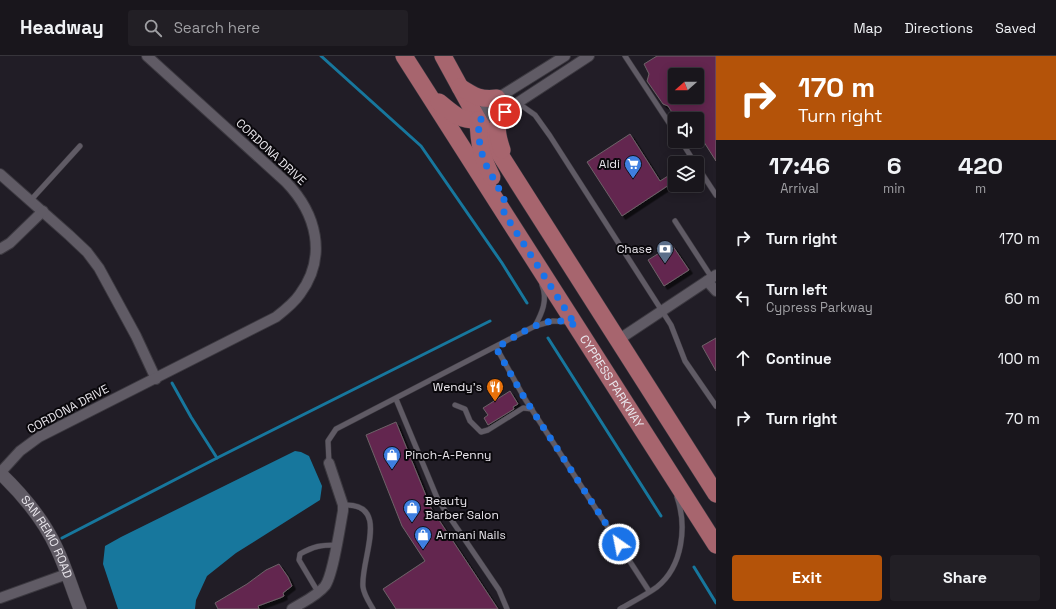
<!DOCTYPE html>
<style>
:root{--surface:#19161c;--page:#221f25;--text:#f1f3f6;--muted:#9f9fa3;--line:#37353b;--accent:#b45309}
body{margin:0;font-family:"Space Grotesk",sans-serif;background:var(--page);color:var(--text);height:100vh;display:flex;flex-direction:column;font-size:15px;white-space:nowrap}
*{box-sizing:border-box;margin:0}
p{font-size:13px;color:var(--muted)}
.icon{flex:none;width:22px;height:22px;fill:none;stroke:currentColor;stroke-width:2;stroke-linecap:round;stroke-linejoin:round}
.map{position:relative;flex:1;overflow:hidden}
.details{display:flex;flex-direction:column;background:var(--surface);width:340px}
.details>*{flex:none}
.guide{background:#b45309;color:#fff;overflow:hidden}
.needle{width:26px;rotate:249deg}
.fabs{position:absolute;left:668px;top:12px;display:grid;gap:8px}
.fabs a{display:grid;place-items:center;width:36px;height:36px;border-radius:4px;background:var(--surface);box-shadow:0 2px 10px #0003,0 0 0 1px var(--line);font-size:20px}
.pin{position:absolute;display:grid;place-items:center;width:34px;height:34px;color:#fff;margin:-17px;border:2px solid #fff;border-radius:50%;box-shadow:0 1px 4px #0007}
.me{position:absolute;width:44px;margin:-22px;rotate:327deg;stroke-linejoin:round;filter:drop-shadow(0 0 3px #0008)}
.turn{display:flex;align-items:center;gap:14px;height:84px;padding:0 16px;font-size:18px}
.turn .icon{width:52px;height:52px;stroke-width:2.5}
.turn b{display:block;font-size:28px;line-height:34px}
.eta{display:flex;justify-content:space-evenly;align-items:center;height:68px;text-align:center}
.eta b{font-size:24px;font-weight:600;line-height:28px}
.button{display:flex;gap:8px;margin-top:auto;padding:8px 16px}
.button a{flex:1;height:46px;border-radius:4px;background:var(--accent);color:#fff;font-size:16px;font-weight:600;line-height:46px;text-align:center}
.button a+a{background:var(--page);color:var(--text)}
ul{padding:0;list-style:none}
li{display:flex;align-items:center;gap:12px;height:60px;padding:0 16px}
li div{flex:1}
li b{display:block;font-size:15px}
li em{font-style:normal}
header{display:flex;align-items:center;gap:24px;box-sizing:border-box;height:56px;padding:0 20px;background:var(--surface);border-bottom:1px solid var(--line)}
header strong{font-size:19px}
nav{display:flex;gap:22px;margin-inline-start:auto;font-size:14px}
.search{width:280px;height:36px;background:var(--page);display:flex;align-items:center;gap:10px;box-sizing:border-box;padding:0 14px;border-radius:4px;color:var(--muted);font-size:15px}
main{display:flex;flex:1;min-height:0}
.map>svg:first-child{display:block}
.water{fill:#17779d}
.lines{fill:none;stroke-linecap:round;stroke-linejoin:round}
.stream{stroke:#17779d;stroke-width:3}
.building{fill:#64284f;stroke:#6d6268;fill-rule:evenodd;filter:url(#shadow)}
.service-casing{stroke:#3c3940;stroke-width:6}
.minor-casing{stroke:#3c3940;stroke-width:12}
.tertiary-casing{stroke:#3c3940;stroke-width:14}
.primary-casing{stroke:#3c3940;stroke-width:18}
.service{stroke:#605b65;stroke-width:5}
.minor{stroke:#605b65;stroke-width:10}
.tertiary{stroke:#605b65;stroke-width:13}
.primary{stroke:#a7656e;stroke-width:17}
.route{stroke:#1a73e8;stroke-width:7;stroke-dasharray:0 12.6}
.labels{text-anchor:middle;stroke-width:4;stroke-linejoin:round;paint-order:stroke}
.street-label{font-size:12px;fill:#e9e6ec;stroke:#0a080c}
.poi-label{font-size:12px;fill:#e9e6ec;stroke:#0a080c;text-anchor:end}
</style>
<header>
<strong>Headway</strong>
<div class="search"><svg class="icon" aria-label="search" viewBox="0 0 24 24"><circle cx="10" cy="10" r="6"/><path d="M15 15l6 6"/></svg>Search here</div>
<nav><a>Map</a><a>Directions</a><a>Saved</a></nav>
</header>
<main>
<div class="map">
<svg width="716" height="553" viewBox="0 0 716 553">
<defs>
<filter id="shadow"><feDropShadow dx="3.5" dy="3.5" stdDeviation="0" flood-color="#0009"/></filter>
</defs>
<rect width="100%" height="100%" fill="#211d26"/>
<polygon class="water" points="295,395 301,396 309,400 322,430 320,444 236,497 207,520 196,544 195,553 118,553 103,508 105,490 121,481"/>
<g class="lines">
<g class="stream">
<polyline points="321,0 421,90 502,207 527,247"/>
<polyline points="548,282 661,460"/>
<polyline points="172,327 191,361 217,402"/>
<polyline points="62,482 217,402 490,265"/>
<polyline points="694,511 716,547"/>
</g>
</g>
<g class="building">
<path d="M657 0H716V105L702 83 697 81V63H681L680 61H675L668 50 663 48 647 25 649 18 644 8ZM675 19H697V41H675Z"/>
<polygon points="630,78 660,125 668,120 672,127 622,160 587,106"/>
<polygon points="672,189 689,214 664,230 648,204"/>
<polygon points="716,282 716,315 702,290"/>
<polygon points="510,335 518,348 513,351 514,353 488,369 484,362 488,359 483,352"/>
<polygon points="396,366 431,452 498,553 396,553 383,533 425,505 402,470 366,379"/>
<polygon points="279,508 288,521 292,530 283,537 284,540 280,542 258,550 259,553 218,553 215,547 247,528 266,514"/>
</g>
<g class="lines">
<defs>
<g id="service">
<polyline points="625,0 675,76"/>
<polyline points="518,47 535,59 550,80 671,269 685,305 716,350"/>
<polyline points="681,85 695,107"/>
<polyline points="697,110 716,139"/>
<polyline points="30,145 80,90"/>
<polyline points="675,165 712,222"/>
<path d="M535 270C542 257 548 244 542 229"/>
<polyline points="496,291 525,343 649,535"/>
<polyline points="396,343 438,444 499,534 507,553"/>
<polyline points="455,349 465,353 470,365 481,376 488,374 523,352 532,353"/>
<polyline points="329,407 328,385 336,373 535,270 553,265 569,266"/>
<path d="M343 449C392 446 360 504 363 531 364 539 369 546 373 553"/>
<path d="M318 536 299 504 300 498C314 490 321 489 336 489"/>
<path d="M620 553C632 546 646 539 657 531 683 510 687 470 677 441"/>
</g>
<g id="minor">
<polyline points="478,64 499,59 589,0"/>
<polyline points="478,64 488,48 565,0"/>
<polyline points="0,118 69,179 87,196 99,212 136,280 156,323"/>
<polyline points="0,193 10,187 43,155"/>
<polyline points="707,225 716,235"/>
<polyline points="618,284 716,219"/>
<path d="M0 417 20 395 39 381 276 261C285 254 294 247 300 238 328 200 316 157 286 126L147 0"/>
<polyline points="0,542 67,518"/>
<path d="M292 553C303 546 317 540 325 530 333 519 340 471 343 455V449L329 407"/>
</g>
<g id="tertiary">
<path id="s1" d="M0 417C23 439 44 464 57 493 66 512 72 533 80 553"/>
</g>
<g id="primary">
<path id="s2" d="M404 0 716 489"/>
<polyline points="443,0 478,64 716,438"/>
<path d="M460 31C474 40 480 44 497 42"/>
<path d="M439 46C453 57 459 65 478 64"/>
<path d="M478 64C479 89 481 99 492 121"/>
<path d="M502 94C497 79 494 69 505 56"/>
</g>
</defs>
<use href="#service" class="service-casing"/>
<use href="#minor" class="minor-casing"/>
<use href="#tertiary" class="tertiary-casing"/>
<use href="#primary" class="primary-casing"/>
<use href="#service" class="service"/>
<use href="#minor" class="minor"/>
<use href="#tertiary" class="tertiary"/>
<use href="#primary" class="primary"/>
</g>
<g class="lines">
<path class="route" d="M505 56 499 59 478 64 480 92 486 109 504 142V157L576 270C550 254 519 279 496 292L525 343 619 488"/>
</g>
<defs>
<symbol id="supermarket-pin" viewBox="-11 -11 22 30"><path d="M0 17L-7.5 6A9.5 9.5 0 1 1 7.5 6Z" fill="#3f7fe0" stroke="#0a080c"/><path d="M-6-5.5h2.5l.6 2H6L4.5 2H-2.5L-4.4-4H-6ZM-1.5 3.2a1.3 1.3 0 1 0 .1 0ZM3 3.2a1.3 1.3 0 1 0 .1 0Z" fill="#fff"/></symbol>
<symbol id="bank-pin" viewBox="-11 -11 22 30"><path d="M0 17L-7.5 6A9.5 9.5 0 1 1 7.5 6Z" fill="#5c6f8a" stroke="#0a080c"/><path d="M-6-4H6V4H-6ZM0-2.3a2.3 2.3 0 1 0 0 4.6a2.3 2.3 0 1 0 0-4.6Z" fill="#fff"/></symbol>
<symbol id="restaurant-pin" viewBox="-11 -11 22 30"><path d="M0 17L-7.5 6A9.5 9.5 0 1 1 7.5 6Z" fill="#e8710a" stroke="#0a080c"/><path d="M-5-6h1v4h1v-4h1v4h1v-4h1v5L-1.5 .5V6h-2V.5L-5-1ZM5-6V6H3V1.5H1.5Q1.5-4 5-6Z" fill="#fff"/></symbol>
<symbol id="shop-pin" viewBox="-11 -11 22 30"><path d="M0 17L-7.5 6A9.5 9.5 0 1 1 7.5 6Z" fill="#3f7fe0" stroke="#0a080c"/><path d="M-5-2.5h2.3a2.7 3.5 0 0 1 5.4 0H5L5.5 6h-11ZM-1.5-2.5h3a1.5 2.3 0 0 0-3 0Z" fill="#fff"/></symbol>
</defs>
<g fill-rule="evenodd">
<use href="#supermarket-pin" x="623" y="98" width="20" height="27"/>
<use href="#bank-pin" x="655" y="183" width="20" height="27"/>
<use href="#restaurant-pin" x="485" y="321" width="20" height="27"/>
<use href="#shop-pin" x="382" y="389" width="20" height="27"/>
<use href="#shop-pin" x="402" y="442" width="20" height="27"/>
<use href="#shop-pin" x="413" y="469" width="20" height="27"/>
</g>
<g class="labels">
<g class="street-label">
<text transform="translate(271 96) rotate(43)" y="4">CORDONA DRIVE</text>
<text dy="4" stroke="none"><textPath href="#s2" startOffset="386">CYPRESS PARKWAY</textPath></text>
<text transform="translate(68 353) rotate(-28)" y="4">CORDONA DRIVE</text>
<text dy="4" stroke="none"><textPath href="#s1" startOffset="80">SAN REMO ROAD</textPath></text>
</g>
<g class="poi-label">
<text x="620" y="112">Aldi</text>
<text x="652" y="197">Chase</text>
<text x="482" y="335">Wendy's</text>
<text x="405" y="403" text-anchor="start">Pinch-A-Penny</text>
<text x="425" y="449" text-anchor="start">Beauty<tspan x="425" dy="14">Barber Salon</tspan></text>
<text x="436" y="483" text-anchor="start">Armani Nails</text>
</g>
</g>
</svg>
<div class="fabs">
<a><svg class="needle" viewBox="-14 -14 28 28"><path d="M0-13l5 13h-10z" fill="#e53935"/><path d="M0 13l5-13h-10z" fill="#9f9fa3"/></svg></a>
<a><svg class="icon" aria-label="sound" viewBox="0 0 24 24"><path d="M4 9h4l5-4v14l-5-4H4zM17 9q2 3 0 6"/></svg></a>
<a><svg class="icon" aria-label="layers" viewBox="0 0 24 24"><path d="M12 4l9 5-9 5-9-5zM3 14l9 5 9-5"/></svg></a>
</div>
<div class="pin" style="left:505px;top:56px;background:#d93025"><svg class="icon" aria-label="arrive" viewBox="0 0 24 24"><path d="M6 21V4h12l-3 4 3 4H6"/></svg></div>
<svg class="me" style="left:619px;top:488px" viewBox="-20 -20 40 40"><circle r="17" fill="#1a73e8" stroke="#fff" stroke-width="3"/><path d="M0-11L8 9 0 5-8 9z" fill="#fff"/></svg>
</div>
<section class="details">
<div class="guide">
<div class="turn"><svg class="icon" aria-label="right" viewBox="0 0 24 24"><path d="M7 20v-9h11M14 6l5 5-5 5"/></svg><div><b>170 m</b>Turn right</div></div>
</div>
<div class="eta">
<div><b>17:46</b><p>Arrival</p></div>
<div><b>6</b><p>min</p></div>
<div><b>420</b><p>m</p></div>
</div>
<ul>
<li><svg class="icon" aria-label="right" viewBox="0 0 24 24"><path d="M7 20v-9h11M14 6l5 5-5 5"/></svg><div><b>Turn right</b></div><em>170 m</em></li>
<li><svg class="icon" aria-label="left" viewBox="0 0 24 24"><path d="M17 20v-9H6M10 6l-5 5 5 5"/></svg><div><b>Turn left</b><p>Cypress Parkway</p></div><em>60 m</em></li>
<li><svg class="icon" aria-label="ahead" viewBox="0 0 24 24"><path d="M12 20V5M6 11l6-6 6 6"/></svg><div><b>Continue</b></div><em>100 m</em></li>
<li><svg class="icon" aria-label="right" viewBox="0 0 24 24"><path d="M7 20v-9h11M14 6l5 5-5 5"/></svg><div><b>Turn right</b></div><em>70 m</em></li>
</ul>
<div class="button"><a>Exit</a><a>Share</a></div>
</section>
</main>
